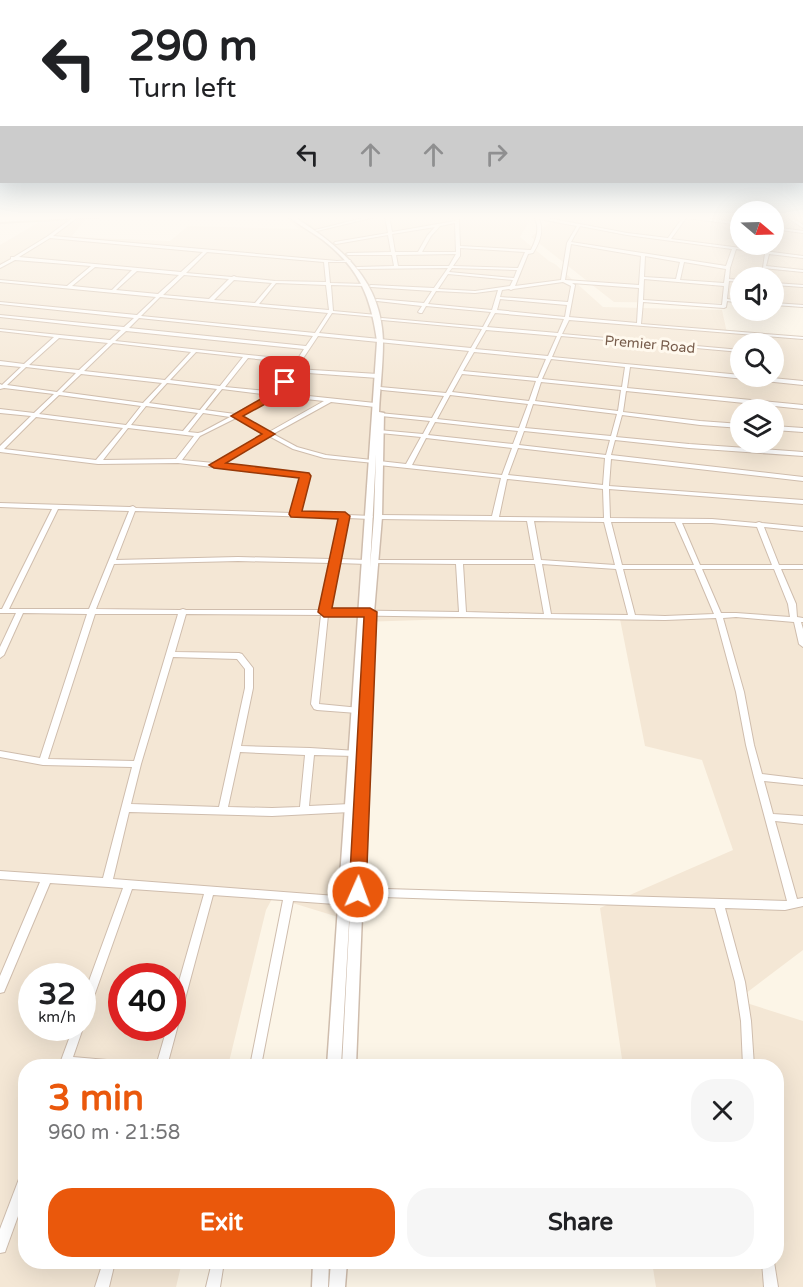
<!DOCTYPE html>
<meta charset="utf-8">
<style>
:root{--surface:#fff;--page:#f6f6f6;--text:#202124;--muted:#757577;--accent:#ea580c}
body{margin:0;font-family:"Varela Round",sans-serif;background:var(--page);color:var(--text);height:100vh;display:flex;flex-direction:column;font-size:22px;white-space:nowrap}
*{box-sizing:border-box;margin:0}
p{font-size:20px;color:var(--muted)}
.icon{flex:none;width:33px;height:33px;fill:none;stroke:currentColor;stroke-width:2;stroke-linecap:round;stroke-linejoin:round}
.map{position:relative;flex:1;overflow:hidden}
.drawer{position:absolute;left:18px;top:1059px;width:766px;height:210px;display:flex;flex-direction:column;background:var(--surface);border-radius:24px;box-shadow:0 6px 24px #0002}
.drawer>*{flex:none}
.guide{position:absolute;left:0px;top:0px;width:804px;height:183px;box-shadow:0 6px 24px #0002;background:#fff;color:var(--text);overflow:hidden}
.needle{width:39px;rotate:109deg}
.tools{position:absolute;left:730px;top:201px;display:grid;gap:12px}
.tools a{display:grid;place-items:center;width:54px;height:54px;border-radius:50%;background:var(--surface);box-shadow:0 6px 24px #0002;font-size:30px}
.speed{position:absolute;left:18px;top:963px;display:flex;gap:12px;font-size:30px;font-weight:700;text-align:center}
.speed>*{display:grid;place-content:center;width:78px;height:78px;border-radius:50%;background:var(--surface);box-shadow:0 6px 24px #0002;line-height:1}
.speed small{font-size:15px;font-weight:400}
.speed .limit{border:9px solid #d22;background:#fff;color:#111}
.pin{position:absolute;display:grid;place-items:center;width:51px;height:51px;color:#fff;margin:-26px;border-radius:12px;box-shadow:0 3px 9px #0006}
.me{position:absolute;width:66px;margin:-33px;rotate:2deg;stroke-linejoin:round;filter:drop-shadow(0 0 4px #0008)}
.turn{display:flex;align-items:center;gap:21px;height:126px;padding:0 30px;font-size:27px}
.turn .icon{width:78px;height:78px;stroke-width:2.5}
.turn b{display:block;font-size:42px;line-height:51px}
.lanes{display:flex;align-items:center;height:57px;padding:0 30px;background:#0003;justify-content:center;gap:30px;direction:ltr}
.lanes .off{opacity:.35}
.round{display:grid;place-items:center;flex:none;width:63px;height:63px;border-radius:24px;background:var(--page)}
.head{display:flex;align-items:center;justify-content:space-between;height:102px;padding:0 30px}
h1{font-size:36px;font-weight:700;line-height:45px;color:var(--accent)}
.action{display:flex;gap:12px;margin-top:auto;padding:12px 30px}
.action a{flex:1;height:69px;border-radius:24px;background:var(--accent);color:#fff;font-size:24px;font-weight:700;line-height:69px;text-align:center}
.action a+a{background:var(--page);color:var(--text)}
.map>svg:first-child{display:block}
.residential{fill:#f4e7d5;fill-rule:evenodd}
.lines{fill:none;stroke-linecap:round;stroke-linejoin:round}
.minor-casing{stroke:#cfbdad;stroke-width:2}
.tertiary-casing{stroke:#cfbdad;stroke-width:3}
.secondary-casing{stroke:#d2beaa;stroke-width:4}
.minor{fill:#fff;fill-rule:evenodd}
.tertiary{fill:#fff;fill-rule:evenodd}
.secondary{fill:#fff;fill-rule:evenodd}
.route{fill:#ea580c;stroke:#983908;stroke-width:1.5}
.labels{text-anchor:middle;stroke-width:6;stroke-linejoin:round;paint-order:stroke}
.far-street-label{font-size:14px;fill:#775c4b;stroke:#fff9ee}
</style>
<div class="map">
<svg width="803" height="1287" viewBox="0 0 803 1287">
<rect width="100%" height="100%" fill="#fcf5e7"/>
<g class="residential">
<path d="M283 216H524L531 218 520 237 549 261 555 264 603 307 722 310 727 333 803 338V950L737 1000 803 1021V1287H656L652 1262H777V1066H623L600 908 733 850 702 760 645 746 619 614 360 622 348 920 273 897 266 910 228 1066H26V1262H182L176 1287H0V245L41 221 86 219 71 237 170 241 188 226 299 229ZM741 344H774V376H741ZM741 410H774V442H741ZM32 976H82V1028H32ZM122 976H172V1028H122Z"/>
<polygon points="558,216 741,216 741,244 774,244 774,216 803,216 803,305 774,303 774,278 741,278 741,300 728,299 732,257 722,303 614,302 531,237"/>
</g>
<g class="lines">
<defs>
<g id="minor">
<path d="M75 216 78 217 53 236 337 261 350 260 351 261 349 262H328L330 283 366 284 368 285 366 286 331 285 333 311 377 315 379 316 377 317 332 313 319 333 471 348 482 329 382 320 380 319 382 318 483 327 491 312 426 306 422 313H420L418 312 422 306 377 301 375 300 377 299 424 303 432 291 371 287 369 286 371 285 434 288 448 268 358 269 356 268 357 267 394 266 392 255H348L346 254 348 253 391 252 388 235 336 244 334 243 335 242 388 233 385 216H389L392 232 455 221V219L451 216H456L459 219 460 246 531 250C536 239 540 230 535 218L528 216H537L627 233 668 238 683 217 680 216H692L741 223V225L686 218 671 239 803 256V258L769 254 766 266 803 270V272L763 268 765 253 736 249 730 268 729 279 741 280V282L729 281 727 299 741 301V303L727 301 726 307 724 308 643 302 641 324 803 337V339L569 320 562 334 741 350V352L561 336 552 357 741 375V376H753L803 381V385L630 367 627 388 803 405V409L626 391 623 412 700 421 741 424V428L700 425 622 415 616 437 689 444 803 452V456L689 448 615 440 611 455 803 477V481L611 459 609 486 803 500V504L609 489 610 518 712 519 756 523 759 522 762 523 803 527V531L764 527 779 565H803V569H781L796 604 797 617 803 618V622H801L803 629V647L799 644 794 622 736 617 723 618 744 692 754 745 762 774 803 779V785L764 781 773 814 803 816V824L775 821 797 899 803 898V906L785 910 725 908 745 982 751 1021 754 1066H743L741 1021 735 982 715 908 353 896 350 895 348 892 350 889 353 888 787 901 754 777 746 745 736 692 716 618 665 620 328 615 319 704 360 708 361 710 360 712 357 713 317 710 314 709 311 704 321 615 186 614 175 652 239 653 242 654 253 668V688L241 746 310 748 357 751 358 753 357 755 354 756 314 755 309 806 350 804 353 805 354 808 353 811 350 812 272 816 129 812 113 879 349 897 352 898 354 901 352 904 349 905 293 901 261 1066H250L283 900 213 895 167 1066H156L167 1028H172V1006L204 894 132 889 87 1016 86 1020 82 1021V1000L123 888 50 883 4 992 0 993V976L40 882 0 879V871L103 878 132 767 43 765 0 757V751L40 758 87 614 23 613 4 655 0 658V647L16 613H0V609H2L52 509 0 507V503L130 507 133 506 136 508 292 513 303 479 301 477 178 463 98 464 0 452V446L31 416 0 413V409L34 413 54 394 4 388 0 389V384L2 385 21 367 0 365V361L24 364 54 337 0 331V329L110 340 121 330 0 317V315L124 327 134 318 0 304V302L137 315 156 297 0 282V280L67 286 91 266 15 260 0 268V265L11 259V257H14L48 236ZM539 219 577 226 567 243 561 280 515 286 528 254 533 253C540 242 544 231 539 219ZM455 223 456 252H422L431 236 440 226ZM580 226 627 235 732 249 726 266 571 242ZM435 227 427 236 418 252H395L392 234ZM50 238 203 252 181 272 19 257ZM571 244 641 256 639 285 565 280ZM460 248 525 252 518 268 453 266 460 256ZM207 252 324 262 326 282 275 281 236 277 234 276 232 277 186 273ZM456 254 449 266H398L396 255ZM645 256 680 262 676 279 644 277ZM684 262 726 269 724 283 680 280ZM95 267 132 270 112 290 72 286ZM452 268 517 270 514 278 449 272ZM137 271 179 275 158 294 116 290ZM448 274 513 280 510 286 475 291 438 289ZM184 275 229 279 209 299 163 295ZM644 279 724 286 722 305 643 300ZM234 280 272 283 255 303 214 300ZM563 282 571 286 568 302 500 297 502 290 509 289 511 290 513 289ZM276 283 326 285 329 310 259 304ZM572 283 639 288 637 323 569 317 575 285ZM498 290 492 310 428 304 436 291 475 293ZM160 297 328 313 315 333 141 316ZM500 299 567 305 565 317 497 310ZM495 313 564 319 558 333 487 327ZM139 318 313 336 306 346 129 328ZM486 330 557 336 548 356 475 349ZM126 331 304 349 297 360 115 341ZM318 336 469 351 446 393 380 387V389L382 390 444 396 432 418 379 413 378 414 381 416 430 421 423 434 378 430 377 431 380 433 421 437 406 464 379 461 376 463 379 465 501 478 492 516 378 515 375 517 378 519 527 521 534 560H375L373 561 372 562 373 563 456 564 459 612 329 610 331 595 338 563 367 564 370 562 367 560 339 559 348 518 370 519 373 517 372 516 299 513 309 479 307 475 220 464 269 436 293 449 324 458 374 463V461L372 460 326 455 297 447 273 434 331 402 375 407 378 405 375 403 280 393 294 372 378 378 381 376 378 374 296 369ZM59 338 108 343 79 370 29 365ZM113 343 191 352 165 380 84 371ZM196 352 243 357 220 386 170 380ZM474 352 546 359 538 378 463 371ZM248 358 295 363 276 392 225 387ZM551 359 625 367 622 387 542 379ZM26 367 76 373 57 392 7 385ZM81 374 162 383 143 403 62 392ZM462 374 536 381 529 401 452 392ZM541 382 621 390 618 411 535 401ZM167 383 217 389 200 410 149 403ZM222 389 271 395 235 414 205 410ZM59 395 141 406 126 425 39 414ZM450 395 528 404 519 428 437 419ZM278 396 324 401 269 432 240 416ZM533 404 617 414 611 436 525 428ZM146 406 198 413 183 431 131 425ZM203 413 230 417 202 432 198 433 188 432ZM36 417 123 428 96 460 4 449ZM236 418 265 434 214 463 182 460 200 436ZM435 422 518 431 513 444 428 435ZM128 428 194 436 176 459 103 460ZM524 431 610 440 606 455 519 445ZM426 438 512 448 502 475 412 465ZM518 448 605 458 603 485 508 475ZM507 479 603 489 604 518 499 517ZM58 509 129 511 89 609H9ZM135 511 341 518 332 559 238 557 116 560ZM534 521 604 522 615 565 541 560ZM611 522H675L694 565H622ZM682 523H712L757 527 772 565H700ZM238 561 331 563 323 595 322 610H186L183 609 180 610 96 609 114 564ZM463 564H535L544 614 466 612ZM542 564 616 569 628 615 551 614ZM623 569H695L714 614 665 616 635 615ZM702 569H774L788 604 790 617 736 613H721ZM95 614H178L134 761 48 759ZM173 657 237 659 245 669V688L219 807 131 804 141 764ZM240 752 305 755 300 807 272 808 228 807Z"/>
<polygon points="371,216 379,216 317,231 315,230"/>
<polygon points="458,216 503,216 501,217"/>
<polygon points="785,216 790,216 803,225 803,228"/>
<polygon points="774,227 803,231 803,233 774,229"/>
<polygon points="774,283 803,285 803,287 774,285"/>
<polygon points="774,303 803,305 803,307 774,305"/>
<polygon points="774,353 779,353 779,354 774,355"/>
<polygon points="774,426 803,428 803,432 774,430"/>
<polygon points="82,1026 83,1028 73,1057 107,1060 111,1062 112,1066 59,1066 73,1028 82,1028"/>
<polygon points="26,1169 26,1194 5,1252 0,1253 0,1229 22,1171"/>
<polygon points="103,1262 115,1262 109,1287 95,1287"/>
<polygon points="212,1262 224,1262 220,1287 206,1287"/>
<polygon points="762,1262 774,1262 778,1287 764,1287"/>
</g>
<g id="tertiary">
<path d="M288 216H293C341 247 382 280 383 342 383 365 380 389 379 412L384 413 382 517 374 613 356 1066H342L354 833 341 1066H327L377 341C371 297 359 268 323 240 312 232 299 225 288 216ZM376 454 374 517 370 567Z"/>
<polygon points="313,1262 329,1262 328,1287 312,1287"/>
<polygon points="331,1262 347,1262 345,1287 329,1287"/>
</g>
<polygon id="secondary" points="60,216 110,216 0,222 0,218"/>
</defs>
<use href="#minor" class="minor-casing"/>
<use href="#tertiary" class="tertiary-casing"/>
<use href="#secondary" class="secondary-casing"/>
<use href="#minor" class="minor"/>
<use href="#tertiary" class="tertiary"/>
<use href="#secondary" class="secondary"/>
</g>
<linearGradient id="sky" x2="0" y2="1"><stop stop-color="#96c5e8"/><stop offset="0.55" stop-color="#fefaf4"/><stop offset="1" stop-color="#fefaf4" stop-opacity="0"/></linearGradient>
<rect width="803" height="396" fill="url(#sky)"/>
<polygon class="route" points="282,380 290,382 280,396 243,416 275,434 226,463 309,473 311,476 302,511 345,512 350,516 332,608 370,608 377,612 366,892 364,898 358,900 351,898 349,892 364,617 324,617 318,612 338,519 291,517 289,514 299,478 214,468 209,465 262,434 231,416 273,392"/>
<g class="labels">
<g class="far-street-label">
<text transform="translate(650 344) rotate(5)" y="5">Premier Road</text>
</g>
</g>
</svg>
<div class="tools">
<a><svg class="needle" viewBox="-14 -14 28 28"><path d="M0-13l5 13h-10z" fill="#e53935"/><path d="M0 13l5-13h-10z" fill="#757577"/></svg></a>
<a><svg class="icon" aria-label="sound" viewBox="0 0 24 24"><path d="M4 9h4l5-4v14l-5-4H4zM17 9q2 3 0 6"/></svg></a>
<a><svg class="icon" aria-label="search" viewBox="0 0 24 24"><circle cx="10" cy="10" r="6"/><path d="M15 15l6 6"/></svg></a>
<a><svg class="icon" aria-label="layers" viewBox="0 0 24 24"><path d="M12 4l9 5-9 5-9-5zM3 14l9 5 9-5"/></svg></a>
</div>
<div class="speed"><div>32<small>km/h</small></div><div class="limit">40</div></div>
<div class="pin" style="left:285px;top:382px;background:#d93025"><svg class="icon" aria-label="arrive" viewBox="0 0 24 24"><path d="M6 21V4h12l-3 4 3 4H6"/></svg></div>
<svg class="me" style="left:358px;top:892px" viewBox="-20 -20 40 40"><circle r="17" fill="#ea580c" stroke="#fff" stroke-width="3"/><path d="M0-11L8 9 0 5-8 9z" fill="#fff"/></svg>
<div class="guide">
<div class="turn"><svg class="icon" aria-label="left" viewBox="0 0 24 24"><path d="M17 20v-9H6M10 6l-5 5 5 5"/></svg><div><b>290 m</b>Turn left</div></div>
<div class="lanes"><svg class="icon" aria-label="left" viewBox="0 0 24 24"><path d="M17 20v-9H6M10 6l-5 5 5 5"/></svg><svg class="icon off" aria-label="ahead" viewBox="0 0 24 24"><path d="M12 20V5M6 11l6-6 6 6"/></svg><svg class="icon off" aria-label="ahead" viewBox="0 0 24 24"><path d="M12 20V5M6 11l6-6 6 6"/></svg><svg class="icon off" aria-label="right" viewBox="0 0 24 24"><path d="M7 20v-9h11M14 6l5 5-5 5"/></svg></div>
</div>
<section class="drawer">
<div class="head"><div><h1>3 min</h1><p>960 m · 21:58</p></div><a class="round"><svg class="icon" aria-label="close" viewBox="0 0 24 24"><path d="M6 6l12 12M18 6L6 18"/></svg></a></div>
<div class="action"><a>Exit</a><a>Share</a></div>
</section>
</div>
